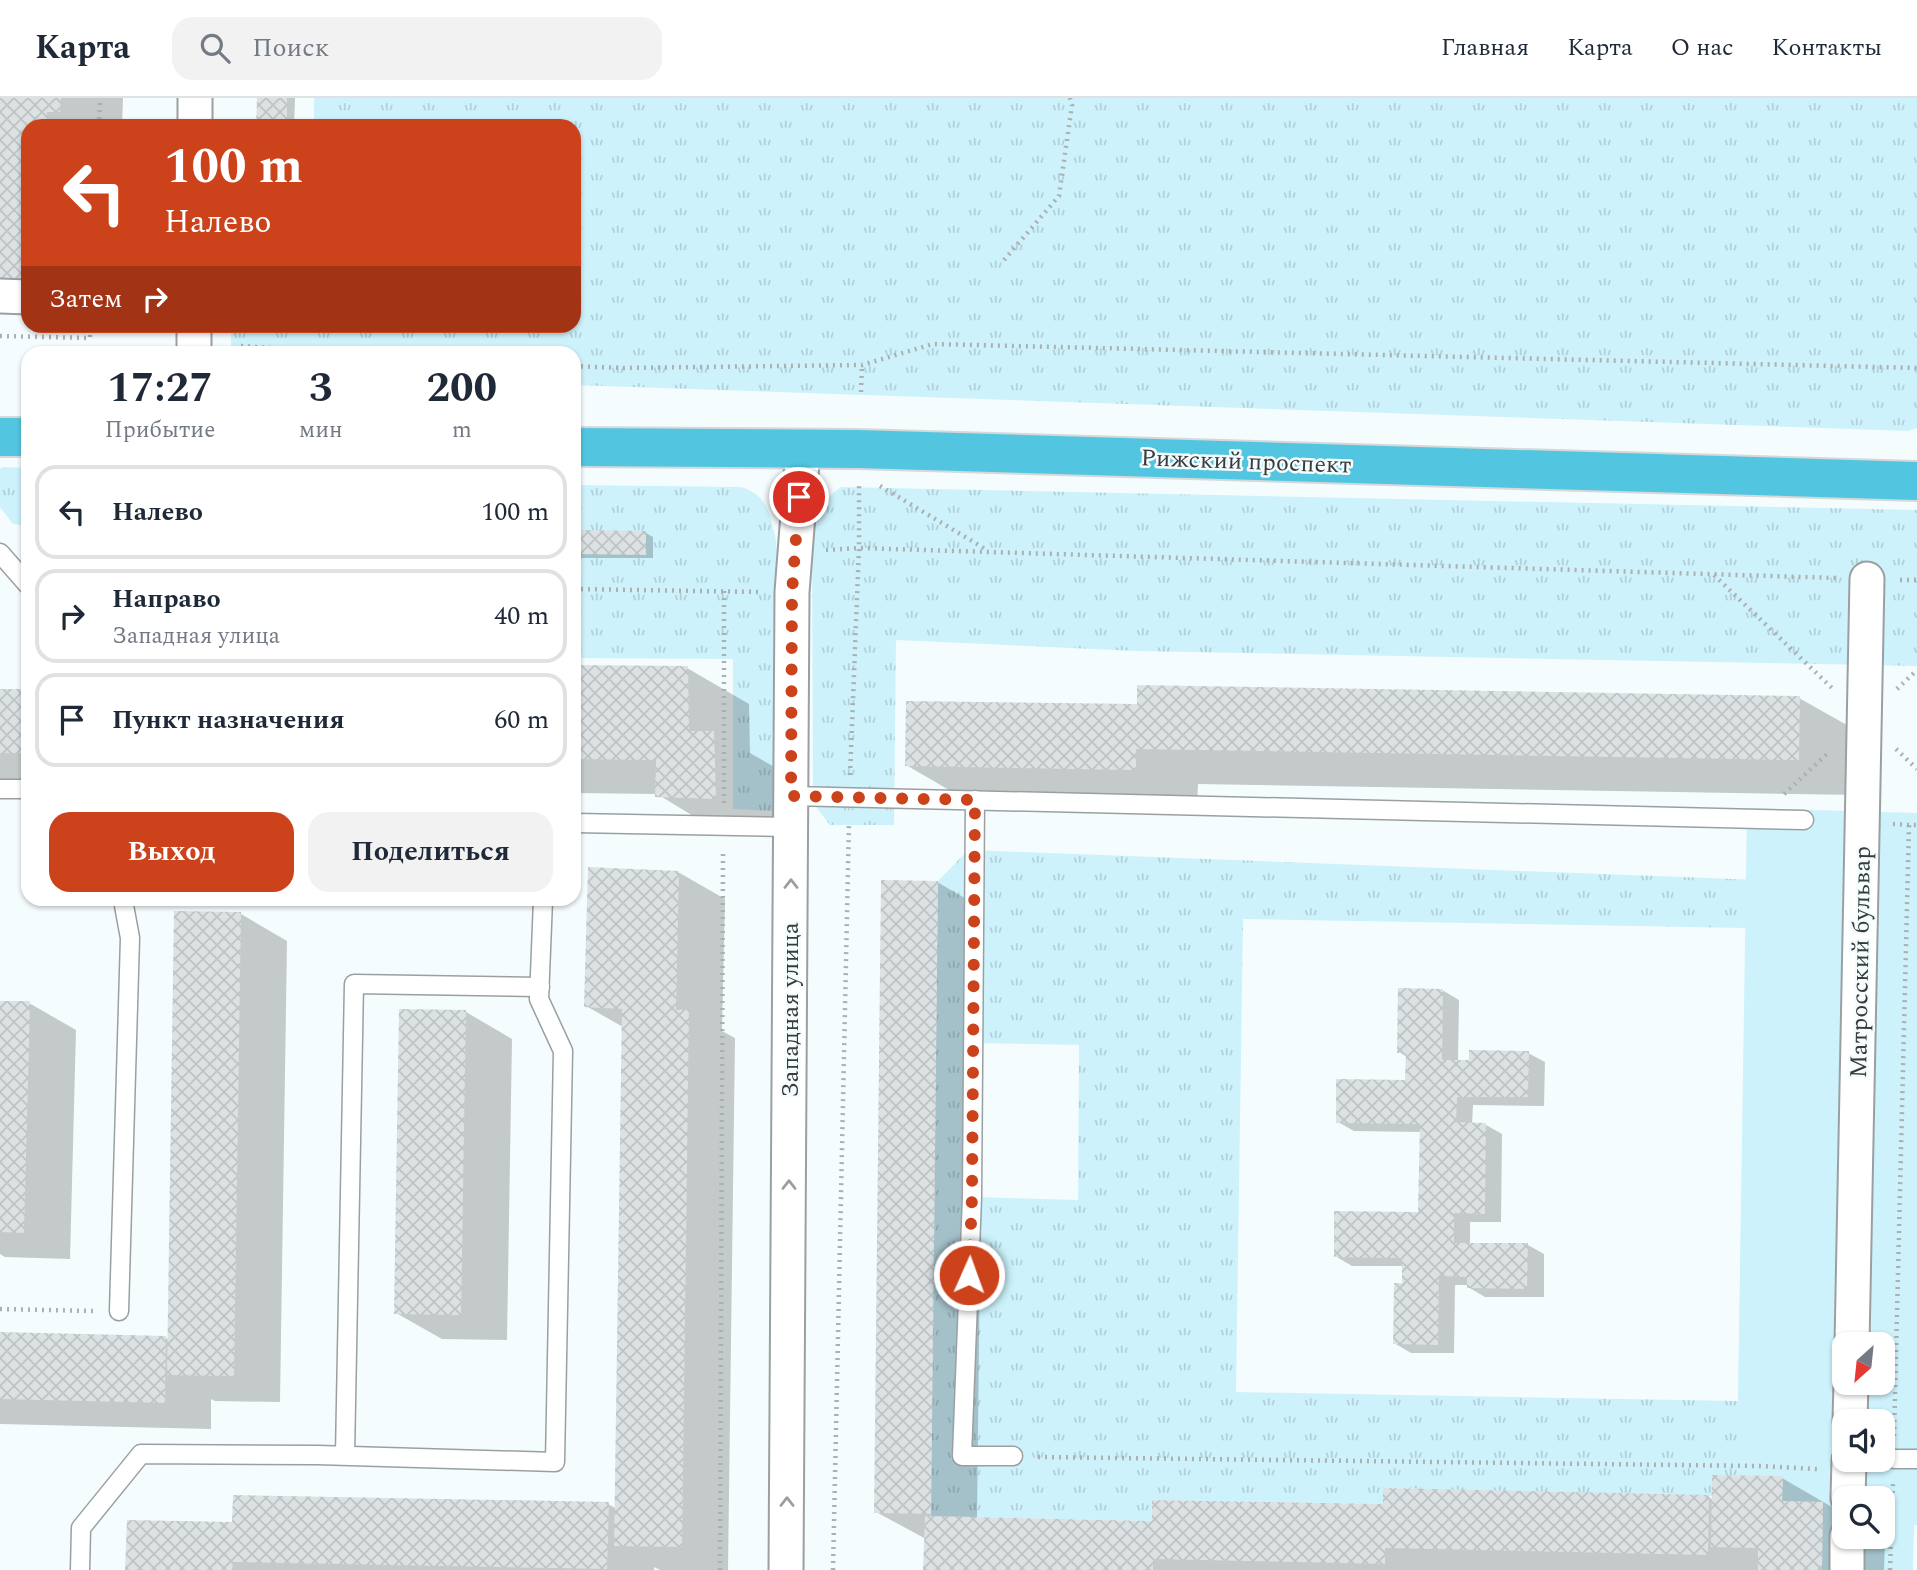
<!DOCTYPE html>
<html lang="ru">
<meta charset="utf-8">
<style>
:root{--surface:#fff;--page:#f2f2f3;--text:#1f2937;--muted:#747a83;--line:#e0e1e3;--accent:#cb421b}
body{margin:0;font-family:Spectral,serif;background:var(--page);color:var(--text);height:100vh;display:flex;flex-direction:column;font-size:26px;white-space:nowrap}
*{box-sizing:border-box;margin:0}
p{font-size:23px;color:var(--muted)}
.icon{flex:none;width:38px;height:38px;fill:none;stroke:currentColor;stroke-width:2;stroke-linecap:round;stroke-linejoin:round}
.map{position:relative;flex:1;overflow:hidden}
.drawer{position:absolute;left:21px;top:248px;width:560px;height:560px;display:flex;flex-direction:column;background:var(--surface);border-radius:21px;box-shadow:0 2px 5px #0004}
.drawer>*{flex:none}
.guide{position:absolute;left:21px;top:21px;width:560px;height:214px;border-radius:21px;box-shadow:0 2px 5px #0004;background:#cb421b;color:#fff;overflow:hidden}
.needle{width:46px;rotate:207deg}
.tools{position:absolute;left:1832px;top:1234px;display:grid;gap:14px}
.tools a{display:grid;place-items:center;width:63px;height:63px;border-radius:14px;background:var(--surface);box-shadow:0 2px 5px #0004;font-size:35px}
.pin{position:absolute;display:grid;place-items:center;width:60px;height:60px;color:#fff;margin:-30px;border:4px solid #fff;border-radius:50%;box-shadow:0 2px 7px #0007}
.me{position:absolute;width:77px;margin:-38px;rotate:2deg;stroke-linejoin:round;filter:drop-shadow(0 0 5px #0008)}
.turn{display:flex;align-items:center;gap:24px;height:147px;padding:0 28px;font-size:32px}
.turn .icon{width:91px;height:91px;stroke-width:2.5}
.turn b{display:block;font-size:49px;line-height:60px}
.then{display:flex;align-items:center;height:66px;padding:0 28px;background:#0003;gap:14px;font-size:26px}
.eta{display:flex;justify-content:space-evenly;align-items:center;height:119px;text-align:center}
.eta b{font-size:42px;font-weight:700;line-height:49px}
.action{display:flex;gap:14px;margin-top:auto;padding:14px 28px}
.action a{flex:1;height:80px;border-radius:21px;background:var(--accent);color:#fff;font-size:28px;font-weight:700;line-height:80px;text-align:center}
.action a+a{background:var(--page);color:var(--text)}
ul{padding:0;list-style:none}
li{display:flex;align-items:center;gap:21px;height:94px;margin:0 14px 10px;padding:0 14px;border:4px solid var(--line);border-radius:21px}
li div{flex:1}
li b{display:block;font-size:26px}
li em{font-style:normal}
header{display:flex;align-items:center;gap:42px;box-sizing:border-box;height:98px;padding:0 35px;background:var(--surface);border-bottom:2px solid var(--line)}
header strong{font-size:33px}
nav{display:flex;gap:38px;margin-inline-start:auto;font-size:24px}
.search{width:490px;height:63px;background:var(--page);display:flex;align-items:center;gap:18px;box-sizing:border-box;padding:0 24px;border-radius:21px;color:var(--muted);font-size:26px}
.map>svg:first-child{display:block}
.grass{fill:url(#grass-tufts);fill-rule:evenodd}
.park{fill:#cdf2fc;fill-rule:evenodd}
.shadow{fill:#0003}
.building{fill:url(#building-cross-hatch)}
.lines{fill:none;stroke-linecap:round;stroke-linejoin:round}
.lane-casing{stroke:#9aa0a2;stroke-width:21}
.street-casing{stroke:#9aa0a2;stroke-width:37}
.highway-casing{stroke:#d7d8d8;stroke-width:42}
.path{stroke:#abb0b1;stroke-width:4.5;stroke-dasharray:2 5;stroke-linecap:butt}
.lane{stroke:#fff;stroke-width:18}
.street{stroke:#fff;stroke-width:33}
.highway{stroke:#52c6e1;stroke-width:38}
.oneway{stroke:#9c9d9d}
.route{stroke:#cb421b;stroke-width:12;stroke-dasharray:0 21.6}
.labels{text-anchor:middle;stroke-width:5;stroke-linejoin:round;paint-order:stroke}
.street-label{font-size:24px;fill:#383b3b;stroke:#f5fcfd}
</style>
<header>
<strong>Карта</strong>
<div class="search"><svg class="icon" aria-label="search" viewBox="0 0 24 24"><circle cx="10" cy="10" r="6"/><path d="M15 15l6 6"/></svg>Поиск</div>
<nav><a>Главная</a><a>Карта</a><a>О нас</a><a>Контакты</a></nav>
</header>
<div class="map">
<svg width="1917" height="1472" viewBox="0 0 1917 1472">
<defs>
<pattern id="grass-tufts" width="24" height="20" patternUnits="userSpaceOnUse" patternTransform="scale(1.75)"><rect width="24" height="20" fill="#cdf2fc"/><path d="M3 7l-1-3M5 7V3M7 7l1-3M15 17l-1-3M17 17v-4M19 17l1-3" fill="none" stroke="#b1d0d9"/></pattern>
<pattern id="building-cross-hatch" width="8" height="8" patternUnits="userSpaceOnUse" patternTransform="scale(1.75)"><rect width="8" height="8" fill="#dce2e4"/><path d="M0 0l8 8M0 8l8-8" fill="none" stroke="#bec3c4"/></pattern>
</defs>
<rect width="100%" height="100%" fill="#f5fcfd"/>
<g class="grass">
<polygon points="314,0 1917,0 1917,330 1908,333 574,287 574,256 231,255 231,228 574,228 574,28 314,28"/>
<polygon points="3,369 28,370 28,428 13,426 0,409 0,371"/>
<path d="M574 387 741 389C768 397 770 417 776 442L793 714 733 711V561L574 560Z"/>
<path d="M841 389 1917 412V568L1136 553 896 542 894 727H830L813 705 812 427C818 410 826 400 841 389Z"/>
<path d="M968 752 1917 788V1357L1783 1378 1712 1377V1398L1384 1390 1383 1406 1152 1402V1423L931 1418 938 783ZM1243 821 1746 830 1738 1303 1236 1294ZM973 945 1079 947 1078 1102 972 1099ZM1844 1246H1883V1284H1844ZM1844 1323H1883V1362H1844Z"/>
</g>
<path class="park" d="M1747 710 1917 715V1427H1914L1913 1472H1822L1823 1404 1782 1403 1783 1378 1737 1377ZM1844 1246H1883V1284H1844ZM1844 1323H1883V1362H1844ZM1844 1400H1883V1438H1844Z"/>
<g class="shadow">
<polygon points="0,0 123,0 122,28 28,28 28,214"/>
<polygon points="259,0 295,0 294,28 258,28"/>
<polygon points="574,434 646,435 653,439 653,460 576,460 574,459"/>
<polygon points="574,569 687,570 749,606 750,655 776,670 778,735 718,733 657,696 574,695"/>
<polygon points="0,592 28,593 28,689 0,688"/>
<polygon points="1799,600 1861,635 1860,697 1198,686 1197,707 968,703 906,667 1138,608"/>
<polygon points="678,774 725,801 722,933 735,940 728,1472 660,1472 654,1469 654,1472 127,1472 234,1426 608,1406 617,1411 623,929 586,908"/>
<polygon points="937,784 984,811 977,1421 1153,1425 1385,1408 1709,1399 1713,1402 1782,1380 1844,1416 1844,1438 1880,1438 1885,1441 1884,1472 925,1472 926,1441 876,1414"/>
<polygon points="241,816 287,843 280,1304 215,1303 211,1301 211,1331 0,1326 0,1236 165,1239 169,1242"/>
<polygon points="1442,892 1459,902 1458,964 1528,955 1545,964 1544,1008 1473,1007 1472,1026 1486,1027 1502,1036 1501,1124 1470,1124 1470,1146 1528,1147 1544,1156 1544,1199 1485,1199 1468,1189 1469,1187 1455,1187 1454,1255 1411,1255 1394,1245 1403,1187 1404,1168 1352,1168 1335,1158 1420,1116 1421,1034 1354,1033 1338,1024 1407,983 1407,959 1399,954"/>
<polygon points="0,904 29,905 76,932 70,1161 5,1159 0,1156"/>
<polygon points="466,914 512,941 507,1242 442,1241 396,1215"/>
</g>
<g class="building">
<polygon points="0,0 61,0 60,14 47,14 46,28 28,28 28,176 24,176 24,191 0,190"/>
<polygon points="257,0 287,0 287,28 256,28"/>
<polygon points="574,432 646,433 646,457 574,456"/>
<polygon points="574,567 688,568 689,633 714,633 716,701 655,699 656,662 574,661"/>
<polygon points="1137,587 1800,598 1799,662 1136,651 1136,672 905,668 906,603 1137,606"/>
<rect x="0" y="591" width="28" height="64"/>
<polygon points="588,769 679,773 676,912 689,911 682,1449 614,1448 622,911 584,909"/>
<polygon points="881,782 938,783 931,1416 874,1415"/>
<polygon points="174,813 241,814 234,1278 167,1277"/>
<polygon points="1398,890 1443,891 1442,962 1469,962 1469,952 1529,953 1528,999 1457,999 1456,1024 1486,1025 1485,1116 1454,1115 1454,1145 1528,1145 1527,1191 1467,1190 1467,1179 1439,1178 1438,1247 1393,1246 1394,1185 1402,1185 1402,1160 1334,1159 1334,1113 1418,1114 1420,1026 1336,1025 1336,981 1405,982 1406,955 1397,955"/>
<polygon points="0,903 30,903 24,1135 0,1134"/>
<polygon points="399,911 466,912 461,1217 394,1216"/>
<polygon points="0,1234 166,1238 165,1305 0,1301"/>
<polygon points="1712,1377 1783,1378 1782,1403 1823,1404 1822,1472 1758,1472 1758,1450 1711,1449"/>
<polygon points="1383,1390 1709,1397 1708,1457 1385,1450 1385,1466 1153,1461 1153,1472 923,1472 925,1418 1152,1423 1152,1402 1383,1406"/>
<polygon points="233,1397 609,1404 607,1471 233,1464 232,1472 125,1472 127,1422 232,1424"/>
</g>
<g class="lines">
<defs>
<g id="lane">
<polyline points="0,455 28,487"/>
<polyline points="0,691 28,691"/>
<polyline points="791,698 1804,722"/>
<polyline points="975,702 972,1099 962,1358 1013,1358"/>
<polyline points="574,725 791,729"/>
<polyline points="119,1213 130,840 123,802"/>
<polyline points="345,1357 354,886 540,889"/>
<polyline points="1894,1361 1917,1361"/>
<polyline points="80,1472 81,1430 141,1356 317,1357 555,1364 563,953 539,901 543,802"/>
</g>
<g id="street">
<polyline points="195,28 195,0"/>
<polyline points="0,198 28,199"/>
<polyline points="194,228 194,256"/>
<polyline points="1852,1246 1867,481"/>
<polyline points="1850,1323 1851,1284"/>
<polyline points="1848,1400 1849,1362"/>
<polyline points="786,1472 792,494 803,352"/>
<polyline points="1847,1472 1847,1438"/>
</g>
<g id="highway">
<polyline points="0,339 28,339"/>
<polyline points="574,349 858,351 1917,383"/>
</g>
</defs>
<use href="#lane" class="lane-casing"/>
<use href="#street" class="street-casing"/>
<use href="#highway" class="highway-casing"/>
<g class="path">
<polyline points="99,28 100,0"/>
<polyline points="1004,162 1059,98 1072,7 1070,0"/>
<polyline points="0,238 90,240 90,228"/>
<polyline points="241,248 363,256"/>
<polyline points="574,268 621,270 862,267 933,246 1917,270"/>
<polyline points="861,294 862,267"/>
<polyline points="880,388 987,452"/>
<polyline points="826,452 859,450 1836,480"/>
<polyline points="1714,477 1832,590"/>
<polyline points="1900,482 1917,482"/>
<polyline points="574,491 759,494"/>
<polyline points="1897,591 1917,572"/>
<polyline points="1896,651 1917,671"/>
<polyline points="850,677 859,450 859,385"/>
<polyline points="1784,696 1829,654"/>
<polyline points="724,705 724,493"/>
<polyline points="1893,726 1909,727"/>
<polyline points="0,1211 94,1213"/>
<polyline points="1894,1338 1909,727 1917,727"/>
<polyline points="1038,1359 1759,1368 1817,1371"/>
<polyline points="1883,1428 1892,1414"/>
<polyline points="720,1472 723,752"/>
<polyline points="833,1472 849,724"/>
<polyline points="1890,1472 1893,1385"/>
</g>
<use href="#lane" class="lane"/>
<use href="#street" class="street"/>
<use href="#highway" class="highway"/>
</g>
<defs><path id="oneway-chevron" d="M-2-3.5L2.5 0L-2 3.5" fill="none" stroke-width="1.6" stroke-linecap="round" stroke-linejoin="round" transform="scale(1.75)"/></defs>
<g class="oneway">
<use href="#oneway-chevron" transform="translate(791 786) rotate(-90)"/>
<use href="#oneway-chevron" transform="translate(789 1087) rotate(-90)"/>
<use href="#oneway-chevron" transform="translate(787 1404) rotate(-90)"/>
</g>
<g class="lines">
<polyline class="route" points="799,399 792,494 791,698 975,702 972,1099 969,1177"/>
</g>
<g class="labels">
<g class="street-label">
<text transform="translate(1246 363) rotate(2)" y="8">Рижский проспект</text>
<text transform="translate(1860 864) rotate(-89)" y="8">Матросский бульвар</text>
<text transform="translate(790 912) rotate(-90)" y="8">Западная улица</text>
</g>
</g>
</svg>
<div class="tools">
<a><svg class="needle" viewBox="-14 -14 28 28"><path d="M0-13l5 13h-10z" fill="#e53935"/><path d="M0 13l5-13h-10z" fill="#747a83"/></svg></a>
<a><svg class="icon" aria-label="sound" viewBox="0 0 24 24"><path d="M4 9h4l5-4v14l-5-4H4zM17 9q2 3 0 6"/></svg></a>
<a><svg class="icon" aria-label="search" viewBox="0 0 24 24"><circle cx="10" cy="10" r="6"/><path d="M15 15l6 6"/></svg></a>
</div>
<div class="pin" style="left:799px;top:399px;background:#d93025"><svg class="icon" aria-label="arrive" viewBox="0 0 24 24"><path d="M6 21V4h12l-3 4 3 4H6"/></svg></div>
<svg class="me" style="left:969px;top:1177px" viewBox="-20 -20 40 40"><circle r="17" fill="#cb421b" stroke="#fff" stroke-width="3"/><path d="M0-11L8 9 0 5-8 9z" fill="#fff"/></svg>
<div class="guide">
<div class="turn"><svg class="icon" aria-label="left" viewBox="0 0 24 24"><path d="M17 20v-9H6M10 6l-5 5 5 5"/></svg><div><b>100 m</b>Налево</div></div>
<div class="then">Затем<svg class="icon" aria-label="right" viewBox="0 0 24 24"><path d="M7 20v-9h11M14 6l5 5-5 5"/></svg></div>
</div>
<section class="drawer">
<div class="eta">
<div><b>17:27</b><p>Прибытие</p></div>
<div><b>3</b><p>мин</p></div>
<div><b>200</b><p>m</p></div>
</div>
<ul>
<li><svg class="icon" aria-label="left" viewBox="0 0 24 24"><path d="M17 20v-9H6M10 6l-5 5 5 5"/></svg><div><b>Налево</b></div><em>100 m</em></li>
<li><svg class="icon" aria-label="right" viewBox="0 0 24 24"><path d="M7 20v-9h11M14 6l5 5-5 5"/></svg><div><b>Направо</b><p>Западная улица</p></div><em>40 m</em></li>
<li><svg class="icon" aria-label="arrive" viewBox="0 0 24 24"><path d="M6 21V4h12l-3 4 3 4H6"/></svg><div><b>Пункт назначения</b></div><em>60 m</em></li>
</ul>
<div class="action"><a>Выход</a><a>Поделиться</a></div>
</section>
</div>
